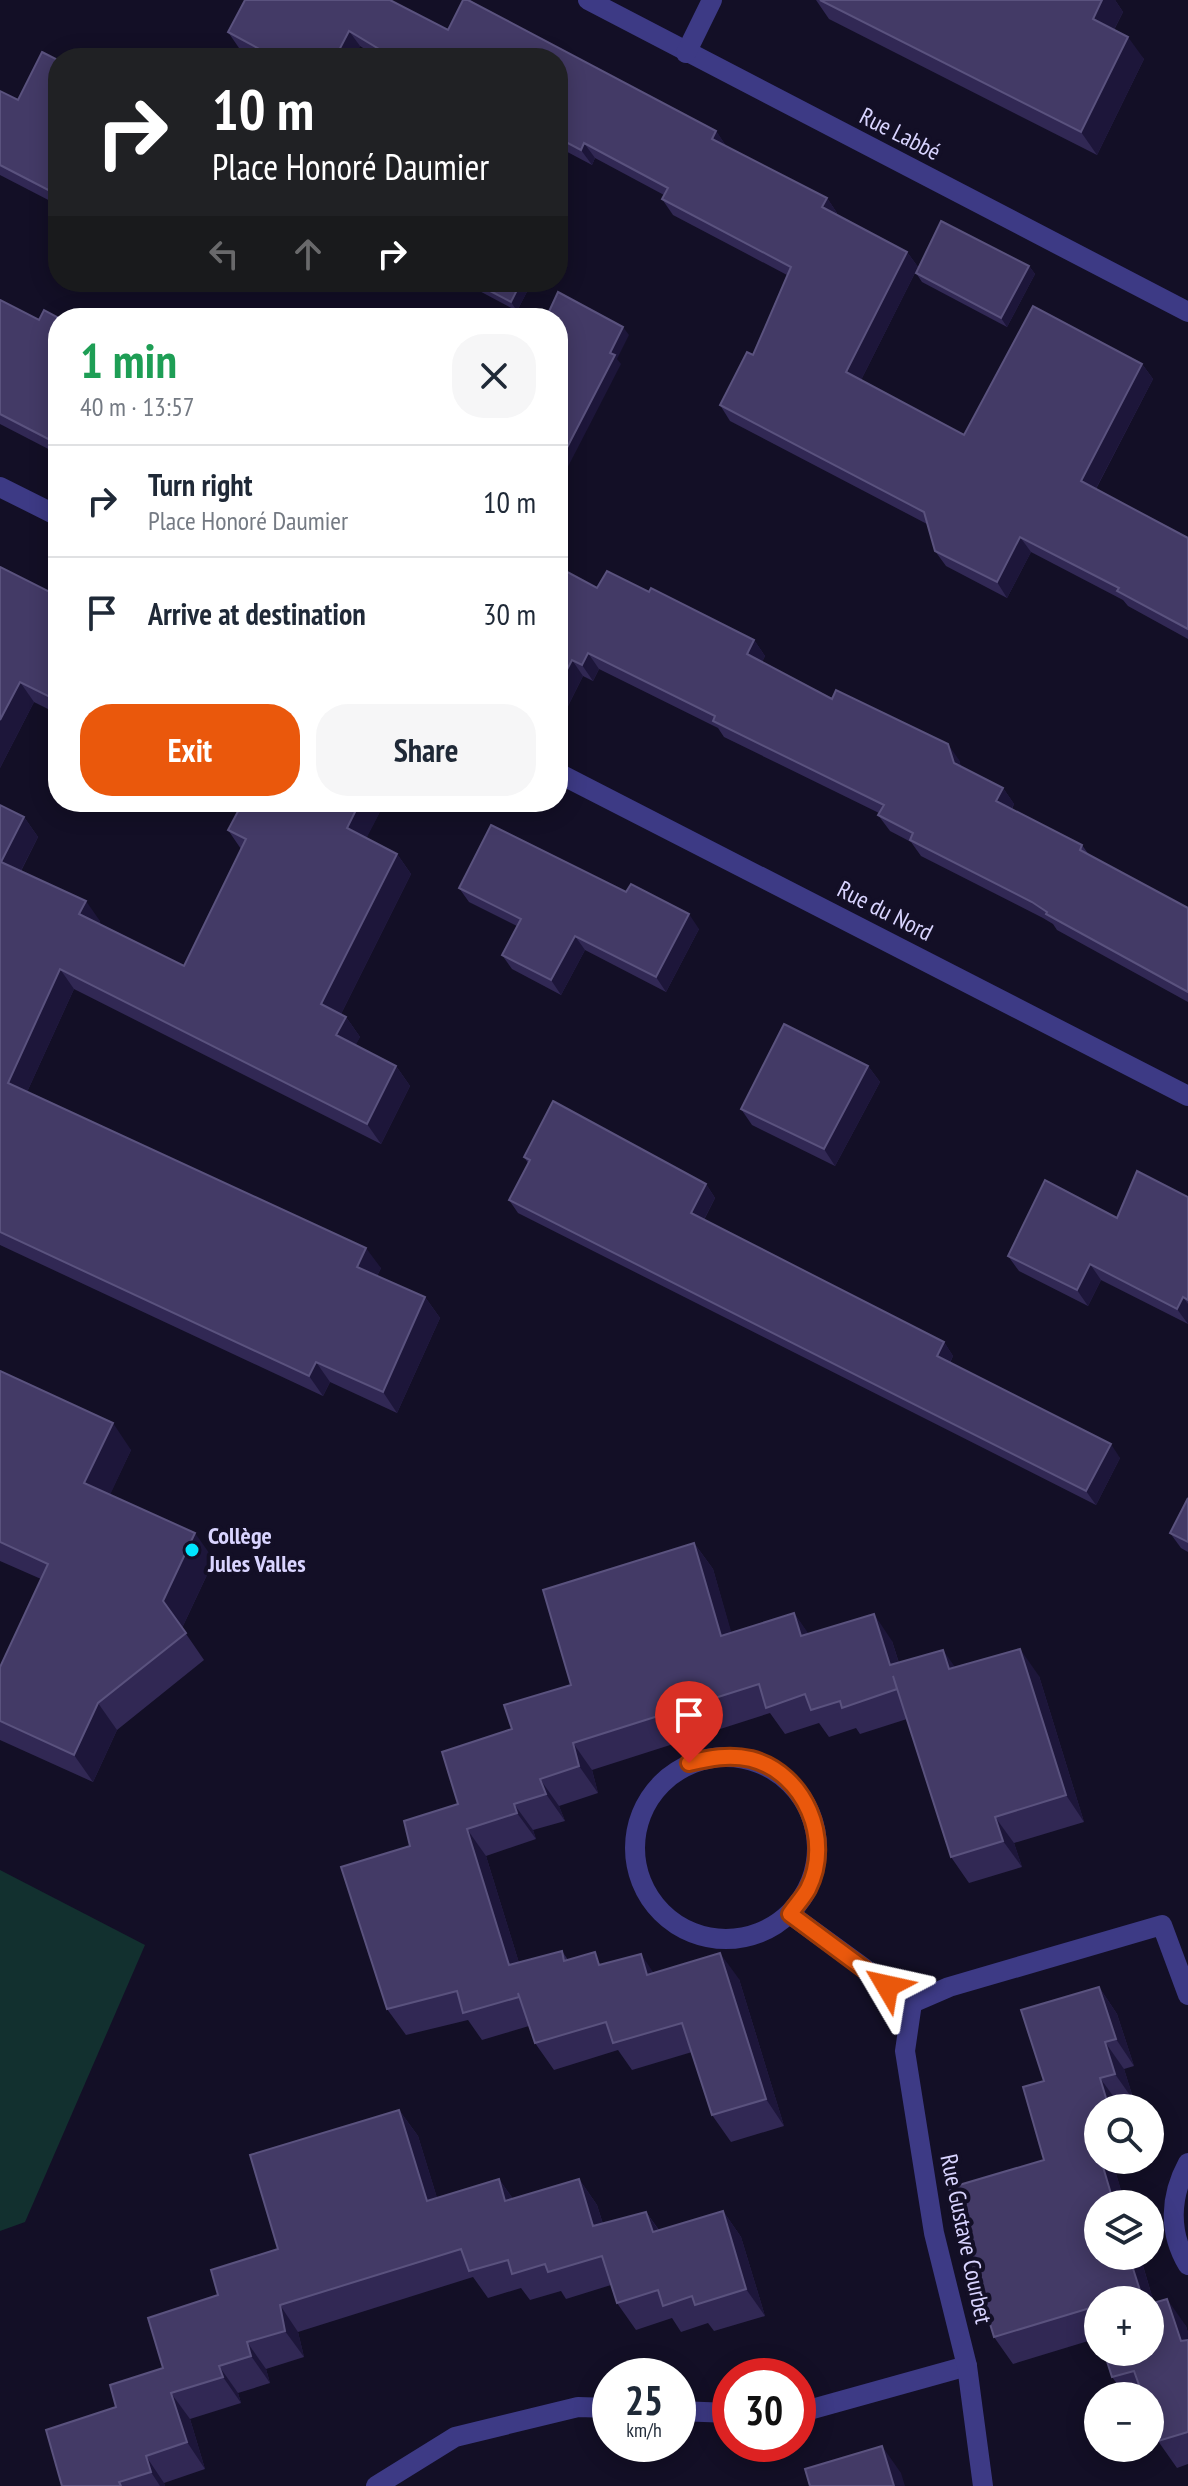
<!DOCTYPE html>
<meta charset="utf-8">
<style>
:root{--surface:#fff;--page:#f6f6f7;--text:#1f2937;--muted:#747a83;--line:#e0e1e3;--accent:#ea580c}
body{margin:0;font-family:"PT Sans Narrow",sans-serif;background:var(--page);color:var(--text);height:100vh;display:flex;flex-direction:column;font-size:30px;white-space:nowrap}
*{box-sizing:border-box;margin:0}
p{font-size:26px;color:var(--muted)}
.icon{flex:none;width:44px;height:44px;fill:none;stroke:currentColor;stroke-width:2;stroke-linecap:round;stroke-linejoin:round}
.map{position:relative;flex:1;overflow:hidden}
.panel{position:absolute;left:48px;top:308px;width:520px;height:504px;display:flex;flex-direction:column;background:var(--surface);border-radius:32px;box-shadow:0 4px 20px #0003}
.panel>*{flex:none}
.banner{position:absolute;left:48px;top:48px;width:520px;height:244px;border-radius:32px;box-shadow:0 4px 20px #0003;background:#202124;color:#fff;overflow:hidden}
.controls{position:absolute;left:1084px;top:2094px;display:grid;gap:16px}
.controls a{display:grid;place-items:center;width:80px;height:80px;border-radius:50%;background:var(--surface);box-shadow:0 4px 20px #0003;font-size:40px}
.speed{position:absolute;left:592px;top:2358px;display:flex;gap:16px;font-size:40px;font-weight:700;text-align:center}
.speed>*{display:grid;place-content:center;width:104px;height:104px;border-radius:50%;background:var(--surface);box-shadow:0 4px 20px #0003;line-height:1}
.speed small{font-size:20px;font-weight:400}
.speed .limit{border:12px solid #d22;background:#fff;color:#111}
.pin{position:absolute;display:grid;place-items:center;width:68px;height:68px;color:#fff;margin:-82px -34px;border-radius:50% 50% 50% 0;rotate:-45deg;box-shadow:0 0 8px #0007}
.pin .icon{rotate:45deg}
.me{position:absolute;width:88px;margin:-44px;rotate:306deg;stroke-linejoin:round;filter:drop-shadow(0 0 6px #0008)}
.turn{display:flex;align-items:center;gap:28px;height:168px;padding:0 32px;font-size:36px}
.turn .icon{width:104px;height:104px;stroke-width:2.5}
.turn b{display:block;font-size:56px;line-height:68px}
.lanes{display:flex;align-items:center;height:76px;padding:0 32px;background:#0003;justify-content:center;gap:40px;direction:ltr}
.lanes .off{opacity:.35}
.round{display:grid;place-items:center;flex:none;width:84px;height:84px;border-radius:32px;background:var(--page)}
.headline{display:flex;align-items:center;justify-content:space-between;height:136px;padding:0 32px}
h1{font-size:48px;font-weight:700;line-height:60px;color:#1e9e55}
.action{display:flex;gap:16px;margin-top:auto;padding:16px 32px}
.action a{flex:1;height:92px;border-radius:32px;background:var(--accent);color:#fff;font-size:32px;font-weight:700;line-height:92px;text-align:center}
.action a+a{background:var(--page);color:var(--text)}
ul{padding:0;list-style:none}
li{display:flex;align-items:center;gap:24px;height:112px;padding:0 32px;border-top:2px solid var(--line)}
li div{flex:1}
li b{display:block;font-size:30px}
li em{font-style:normal}
.map>svg:first-child{display:block}
.green{fill:#12302f}
.lines{fill:none;stroke-linecap:round;stroke-linejoin:round}
.street{stroke:#3d3a85;stroke-width:20}
.wall{fill:#312854}
.shaded-wall{fill:#1d163a}
.building{fill:#433a66;stroke:#5a527e;stroke-width:2}
.route-casing{stroke:#983908;stroke-width:20}
.route{stroke:#ea580c;stroke-width:14}
.poi-dot{fill:#00e5ff;stroke:#130f26;stroke-width:3}
.labels{text-anchor:middle;stroke-width:8;stroke-linejoin:round;paint-order:stroke}
.street-label{font-size:24px;fill:#d9d4ff;stroke:#130f26}
.poi-label{font-size:24px;font-weight:bold;fill:#d9d4ff;stroke:#130f26;text-anchor:start}
</style>
<div class="map">
<svg width="1188" height="2486" viewBox="0 0 1188 2486">
<rect width="100%" height="100%" fill="#130f26"/>
<polygon class="green" points="0,1870 145,1945 25,2222 0,2231"/>
<g class="lines">
<g class="street">
<polyline points="588,0 1188,312"/>
<polyline points="686,53 712,0"/>
<polyline points="0,487 58,516"/>
<polyline points="558,773 1188,1096"/>
<circle cx="726" cy="1848" r="91"/>
<polyline points="790,1914 912,2003"/>
<path d="M1188 2163C1170 2196 1168 2232 1188 2265"/>
<polyline points="678,2411 730,2413"/>
<polyline points="798,2413 967,2366"/>
<polyline points="376,2486 455,2437 578,2407 610,2408"/>
<polyline points="983,2486 967,2366 934,2233 905,2051 912,2003 949,1987 1162,1925 1188,1995"/>
</g>
</g>
<g class="wall">
<polygon points="245,0 390,0 448,30 463,0 468,0 716,131 726,146 827,198 837,213 836,215 907,252 918,267 861,380 964,435 1033,306 1142,364 1153,379 1096,489 1188,538 1188,639 1128,606 1123,600 1031,552 1007,598 946,566 935,551 927,524 730,421 720,405 747,352 753,355 787,275 673,215 662,199 664,195 595,158 592,165 558,147 558,58 379,58 360,46 354,58 258,58 239,48 228,32"/>
<polygon points="816,0 1115,0 1123,12 1114,30 1144,59 1097,155 829,19"/>
<polygon points="58,60 58,205 0,175 0,91 18,100"/>
<polygon points="1029,266 1035,274 1007,327 922,282 916,273"/>
<polygon points="468,282 532,282 517,311 472,287"/>
<polygon points="0,300 39,320 58,318 58,454 0,424"/>
<polygon points="0,567 58,596 58,714 34,702 0,768"/>
<polygon points="558,567 597,588 649,592 754,640 765,656 762,662 832,699 959,760 961,767 1003,788 1014,804 1012,809 1082,845 1089,855 1188,908 1188,1002 1057,930 1053,924 1043,918 921,856 911,842 890,831 878,815 879,813 724,737 718,728 599,669 593,681 583,676 565,712 558,708"/>
<polygon points="136,802 161,802 156,812"/>
<polygon points="243,802 385,802 366,838 397,854 411,874 341,1014 346,1017 360,1037 355,1045 396,1066 410,1086 381,1144 74,989 27,1092 381,1268 377,1276 425,1297 440,1318 397,1413 330,1382 323,1396 0,1245 0,805 24,817 38,837 21,871 100,921 99,924 184,966 241,849 228,830"/>
<polygon points="459,888 699,929 666,992 585,950 561,995 512,969 502,955 517,926 469,902"/>
<polygon points="868,1066 880,1082 835,1166 752,1125 741,1109"/>
<polygon points="524,1157 706,1184 715,1198 704,1220 944,1342 953,1356 950,1363 1120,1458 1096,1505 518,1213 509,1200 528,1163"/>
<polygon points="1188,1197 1188,1324 1101,1280 1088,1306 1019,1271 1008,1256 1117,1218"/>
<polygon points="0,1371 131,1450 110,1494 214,1560 182,1628 204,1660 117,1730 93,1782 0,1740 0,1667 41,1579 0,1561"/>
<polygon points="1188,1498 1188,1552 1181,1548 1170,1533"/>
<polygon points="694,1543 713,1569 731,1633 794,1613 808,1634 892,1641 899,1663 1039,1676 1084,1822 1014,1843 1022,1867 969,1883 951,1857 907,1719 860,1734 856,1728 829,1737 819,1723 785,1734 770,1713 592,1770 598,1793 559,1806 565,1821 533,1830 536,1839 486,1856 519,1963 562,1951 568,1960 654,1973 739,1979 784,2126 731,2142 712,2115 692,2052 632,2070 618,2050 554,2070 535,2043 529,2026 482,2040 468,2020 406,2035 387,2009 410,1846 458,1804 512,1729 571,1685"/>
<polygon points="1099,1987 1117,2014 1134,2066 1124,2069 1134,2101 1098,2108 1098,2160 1112,2160 1154,2303 1186,2326 1188,2333 1188,2464 1177,2468 1158,2441 1150,2396 1126,2396 1112,2377 1098,2300 1098,2338 1013,2364 994,2337 1044,2160 1044,2081"/>
<polygon points="399,2110 418,2136 437,2198 499,2179 513,2199 579,2179 597,2205 603,2224 646,2212 659,2230 723,2211 741,2237 765,2316 714,2331 708,2323 681,2332 672,2318 636,2330 617,2303 611,2285 566,2299 561,2291 530,2300 521,2288 488,2298 473,2277 298,2332 304,2357 266,2369 270,2383 238,2393 241,2403 190,2419 205,2469 164,2483 165,2486 62,2486 116,2407 163,2368 218,2295 278,2249"/>
</g>
<g class="shaded-wall">
<polygon points="1102,0 1115,0 1123,12 1108,41 1093,19"/>
<polygon points="349,31 360,46 354,58 335,58"/>
<polygon points="1128,37 1144,59 1097,155 1081,132"/>
<polygon points="716,131 727,147 712,139"/>
<polygon points="584,143 595,158 592,165 581,150"/>
<polygon points="827,198 837,213 832,222 822,207"/>
<polygon points="907,252 918,267 857,388 846,372"/>
<polygon points="1029,266 1035,274 1007,327 1001,318"/>
<polygon points="521,282 532,282 517,311 511,302"/>
<polygon points="623,327 629,335 617,359 621,364 558,486 558,465 610,353"/>
<polygon points="1142,364 1153,379 1092,496 1081,481"/>
<polygon points="1020,537 1031,552 1007,598 997,582"/>
<polygon points="754,640 765,656 758,670 747,654"/>
<polygon points="588,653 599,669 593,681 582,665"/>
<polygon points="572,660 583,676 565,712 558,702 558,687"/>
<polygon points="20,682 34,702 0,768 0,720"/>
<polygon points="948,744 959,760 965,779 954,763"/>
<polygon points="1003,788 1014,804 1007,817 996,801"/>
<polygon points="149,802 161,802 156,812"/>
<polygon points="360,802 385,802 361,849 347,828"/>
<polygon points="24,817 38,837 15,882 1,862"/>
<polygon points="397,854 411,874 336,1024 321,1004"/>
<polygon points="86,901 100,921 94,934 79,914"/>
<polygon points="689,914 699,929 666,992 656,977"/>
<polygon points="575,936 585,950 561,995 551,980"/>
<polygon points="60,969 74,989 22,1103 8,1083"/>
<polygon points="346,1017 360,1037 350,1056 336,1035"/>
<polygon points="396,1066 410,1086 381,1144 367,1124"/>
<polygon points="868,1066 880,1082 835,1166 824,1149"/>
<polygon points="706,1184 715,1198 700,1227 691,1213"/>
<polygon points="366,1248 381,1268 371,1287 357,1267"/>
<polygon points="1090,1264 1101,1280 1088,1306 1077,1290"/>
<polygon points="425,1297 440,1318 397,1413 383,1392"/>
<polygon points="1183,1297 1188,1304 1188,1324 1177,1309"/>
<polygon points="944,1342 953,1356 946,1370 937,1356"/>
<polygon points="316,1362 330,1382 323,1396 309,1376"/>
<polygon points="113,1423 131,1450 103,1510 84,1483"/>
<polygon points="1111,1444 1120,1458 1096,1505 1086,1491"/>
<polygon points="195,1533 214,1560 182,1628 163,1601"/>
<polygon points="694,1543 713,1569 740,1662 721,1636"/>
<polygon points="794,1613 813,1640 801,1636"/>
<polygon points="874,1614 892,1641 908,1692 890,1665"/>
<polygon points="1020,1649 1039,1676 1084,1822 1066,1795"/>
<polygon points="943,1650 962,1677 949,1669"/>
<polygon points="98,1703 117,1730 93,1782 74,1755"/>
<polygon points="573,1743 592,1770 598,1793 579,1766"/>
<polygon points="540,1779 559,1806 565,1821 546,1794"/>
<polygon points="514,1804 533,1830 536,1839 517,1813"/>
<polygon points="995,1817 1014,1843 1022,1867 1003,1841"/>
<polygon points="467,1829 486,1856 528,1992 509,1965"/>
<polygon points="720,1953 739,1979 784,2126 766,2099"/>
<polygon points="641,1954 659,1981 647,1975"/>
<polygon points="1099,1987 1117,2014 1134,2066 1116,2039"/>
<polygon points="1105,2042 1124,2069 1134,2101 1115,2074"/>
<polygon points="1100,2078 1119,2104 1120,2108 1109,2108"/>
<polygon points="399,2110 418,2136 446,2227 427,2201"/>
<polygon points="1090,2124 1098,2135 1098,2150"/>
<polygon points="1101,2160 1112,2160 1125,2204 1114,2204"/>
<polygon points="499,2179 517,2205 505,2201"/>
<polygon points="579,2179 597,2205 612,2253 593,2226"/>
<polygon points="723,2211 741,2237 765,2316 746,2289"/>
<polygon points="646,2212 664,2238 653,2232"/>
<polygon points="1129,2256 1140,2256 1163,2333 1150,2314 1150,2300 1143,2300"/>
<polygon points="1167,2299 1186,2326 1188,2333 1188,2351 1181,2341"/>
<polygon points="280,2305 298,2332 304,2357 285,2331"/>
<polygon points="247,2342 266,2369 270,2383 251,2356"/>
<polygon points="219,2366 238,2393 241,2403 223,2377"/>
<polygon points="171,2393 190,2419 205,2469 187,2442"/>
<polygon points="882,2446 901,2473 905,2486 894,2486"/>
<polygon points="146,2456 164,2483 165,2486 160,2486 151,2472"/>
</g>
<g class="building">
<polygon points="245,0 390,0 448,30 463,0 468,0 716,131 712,139 827,198 822,207 907,252 846,372 964,435 1033,306 1142,364 1081,481 1188,538 1188,629 1117,591 1119,588 1020,537 997,582 935,551 924,512 720,405 747,352 753,355 791,267 662,199 668,188 584,143 581,150 558,138 558,58 394,58 349,31 335,58 276,58 228,32"/>
<polygon points="820,0 1102,0 1093,19 1128,37 1081,132"/>
<polygon points="42,52 58,60 58,195 0,165 0,91 18,100"/>
<polygon points="941,221 1029,266 1001,318 916,273"/>
<polygon points="473,282 521,282 511,302"/>
<polygon points="558,292 623,327 610,353 615,355 558,465 558,318 546,318"/>
<polygon points="0,300 39,320 44,310 59,318 58,444 0,414"/>
<polygon points="0,567 58,596 58,701 20,682 0,720"/>
<polygon points="558,567 597,588 607,571 649,592 651,588 754,640 747,654 832,699 836,690 948,744 954,763 1003,788 996,801 1082,845 1080,850 1188,908 1188,992 1046,914 1047,912 1032,902 910,840 913,833 878,815 884,805 713,721 715,716 588,653 582,665 572,660 558,687"/>
<polygon points="243,802 360,802 347,828 397,854 321,1004 346,1017 336,1035 396,1066 367,1124 60,969 8,1083 366,1248 357,1267 425,1297 383,1392 316,1362 309,1376 0,1232 0,805 24,817 1,862 86,901 79,914 184,966 246,839 228,830"/>
<polygon points="491,825 626,892 631,884 689,914 656,977 575,936 551,980 502,955 521,919 459,888"/>
<polygon points="784,1024 868,1066 824,1149 741,1109"/>
<polygon points="553,1101 706,1184 691,1213 944,1342 937,1356 1111,1444 1086,1491 509,1200 530,1160 524,1157"/>
<polygon points="1137,1171 1188,1197 1188,1300 1183,1297 1177,1309 1090,1264 1077,1290 1008,1256 1045,1180 1117,1218"/>
<polygon points="0,1371 113,1423 84,1483 195,1533 163,1601 186,1633 98,1703 74,1755 0,1721 0,1667 48,1564 0,1542"/>
<polygon points="1188,1498 1188,1542 1170,1533"/>
<polygon points="694,1543 721,1636 794,1613 801,1636 874,1614 890,1665 943,1650 949,1669 1020,1649 1066,1795 995,1817 1003,1841 951,1857 893,1676 897,1689 842,1708 840,1701 811,1710 805,1694 766,1708 759,1684 573,1743 579,1766 540,1779 546,1794 514,1804 517,1813 467,1829 509,1965 562,1951 564,1961 595,1952 599,1965 641,1954 647,1975 720,1953 766,2099 712,2115 682,2023 613,2043 606,2022 535,2043 518,1993 519,1997 463,2013 457,1991 387,2009 341,1867 410,1846 404,1821 458,1804 442,1752 512,1729 504,1705 571,1685 543,1590"/>
<polygon points="1099,1987 1116,2039 1105,2042 1115,2074 1100,2078 1109,2108 1098,2108 1098,2122 1090,2124 1098,2150 1098,2160 1101,2160 1114,2204 1098,2204 1098,2256 1129,2256 1143,2300 1098,2300 1098,2332 1090,2308 994,2337 949,2188 1044,2160 1023,2087 1044,2081 1021,2010"/>
<polygon points="399,2110 427,2201 499,2179 505,2201 579,2179 593,2226 646,2212 653,2232 723,2211 746,2289 695,2305 692,2296 663,2306 658,2290 617,2303 602,2256 548,2272 545,2264 512,2274 508,2260 469,2271 461,2249 280,2305 285,2331 247,2342 251,2356 219,2366 223,2377 171,2393 187,2442 146,2456 151,2472 119,2482 121,2486 62,2486 46,2430 116,2407 110,2385 163,2368 148,2318 218,2295 211,2270 278,2249 250,2155"/>
<polygon points="1167,2299 1181,2341 1188,2340 1188,2432 1158,2441 1150,2417 1150,2396 1143,2396 1134,2371 1112,2377 1104,2352 1150,2352 1150,2304"/>
<polygon points="882,2446 894,2486 810,2486 805,2469"/>
</g>
<g class="lines">
<defs>
<path id="route" d="M689 1763C710 1758 729 1754 751 1759 805 1773 833 1840 808 1889 803 1898 795 1906 790 1914L887 1986"/>
</defs>
<use href="#route" class="route-casing"/>
<use href="#route" class="route"/>
</g>
<circle class="poi-dot" cx="192" cy="1550" r="8"/>
<g class="labels">
<g class="street-label">
<text transform="translate(900 134) rotate(27)" y="8">Rue Labbé</text>
<text transform="translate(885 911) rotate(27)" y="8">Rue du Nord</text>
<text transform="translate(966 2239) rotate(78)" y="8">Rue Gustave Courbet</text>
</g>
<g class="poi-label">
<text x="208" y="1544">Collège<tspan x="208" dy="28">Jules Valles</tspan></text>
</g>
</g>
</svg>
<div class="controls">
<a><svg class="icon" aria-label="search" viewBox="0 0 24 24"><circle cx="10" cy="10" r="6"/><path d="M15 15l6 6"/></svg></a>
<a><svg class="icon" aria-label="layers" viewBox="0 0 24 24"><path d="M12 4l9 5-9 5-9-5zM3 14l9 5 9-5"/></svg></a>
<a>+</a>
<a>−</a>
</div>
<div class="speed"><div>25<small>km/h</small></div><div class="limit">30</div></div>
<div class="pin" style="left:689px;top:1763px;background:#d93025"><svg class="icon" aria-label="arrive" viewBox="0 0 24 24"><path d="M6 21V4h12l-3 4 3 4H6"/></svg></div>
<svg class="me" style="left:887px;top:1986px" viewBox="-20 -20 40 40"><path d="M0-17L14 15 0 8-14 15z" fill="#ea580c" stroke="#fff" stroke-width="4"/></svg>
<div class="banner">
<div class="turn"><svg class="icon" aria-label="right" viewBox="0 0 24 24"><path d="M7 20v-9h11M14 6l5 5-5 5"/></svg><div><b>10 m</b>Place Honoré Daumier</div></div>
<div class="lanes"><svg class="icon off" aria-label="left" viewBox="0 0 24 24"><path d="M17 20v-9H6M10 6l-5 5 5 5"/></svg><svg class="icon off" aria-label="ahead" viewBox="0 0 24 24"><path d="M12 20V5M6 11l6-6 6 6"/></svg><svg class="icon" aria-label="right" viewBox="0 0 24 24"><path d="M7 20v-9h11M14 6l5 5-5 5"/></svg></div>
</div>
<section class="panel">
<div class="headline"><div><h1>1 min</h1><p>40 m · 13:57</p></div><a class="round"><svg class="icon" aria-label="close" viewBox="0 0 24 24"><path d="M6 6l12 12M18 6L6 18"/></svg></a></div>
<ul>
<li><svg class="icon" aria-label="right" viewBox="0 0 24 24"><path d="M7 20v-9h11M14 6l5 5-5 5"/></svg><div><b>Turn right</b><p>Place Honoré Daumier</p></div><em>10 m</em></li>
<li><svg class="icon" aria-label="arrive" viewBox="0 0 24 24"><path d="M6 21V4h12l-3 4 3 4H6"/></svg><div><b>Arrive at destination</b></div><em>30 m</em></li>
</ul>
<div class="action"><a>Exit</a><a>Share</a></div>
</section>
</div>
